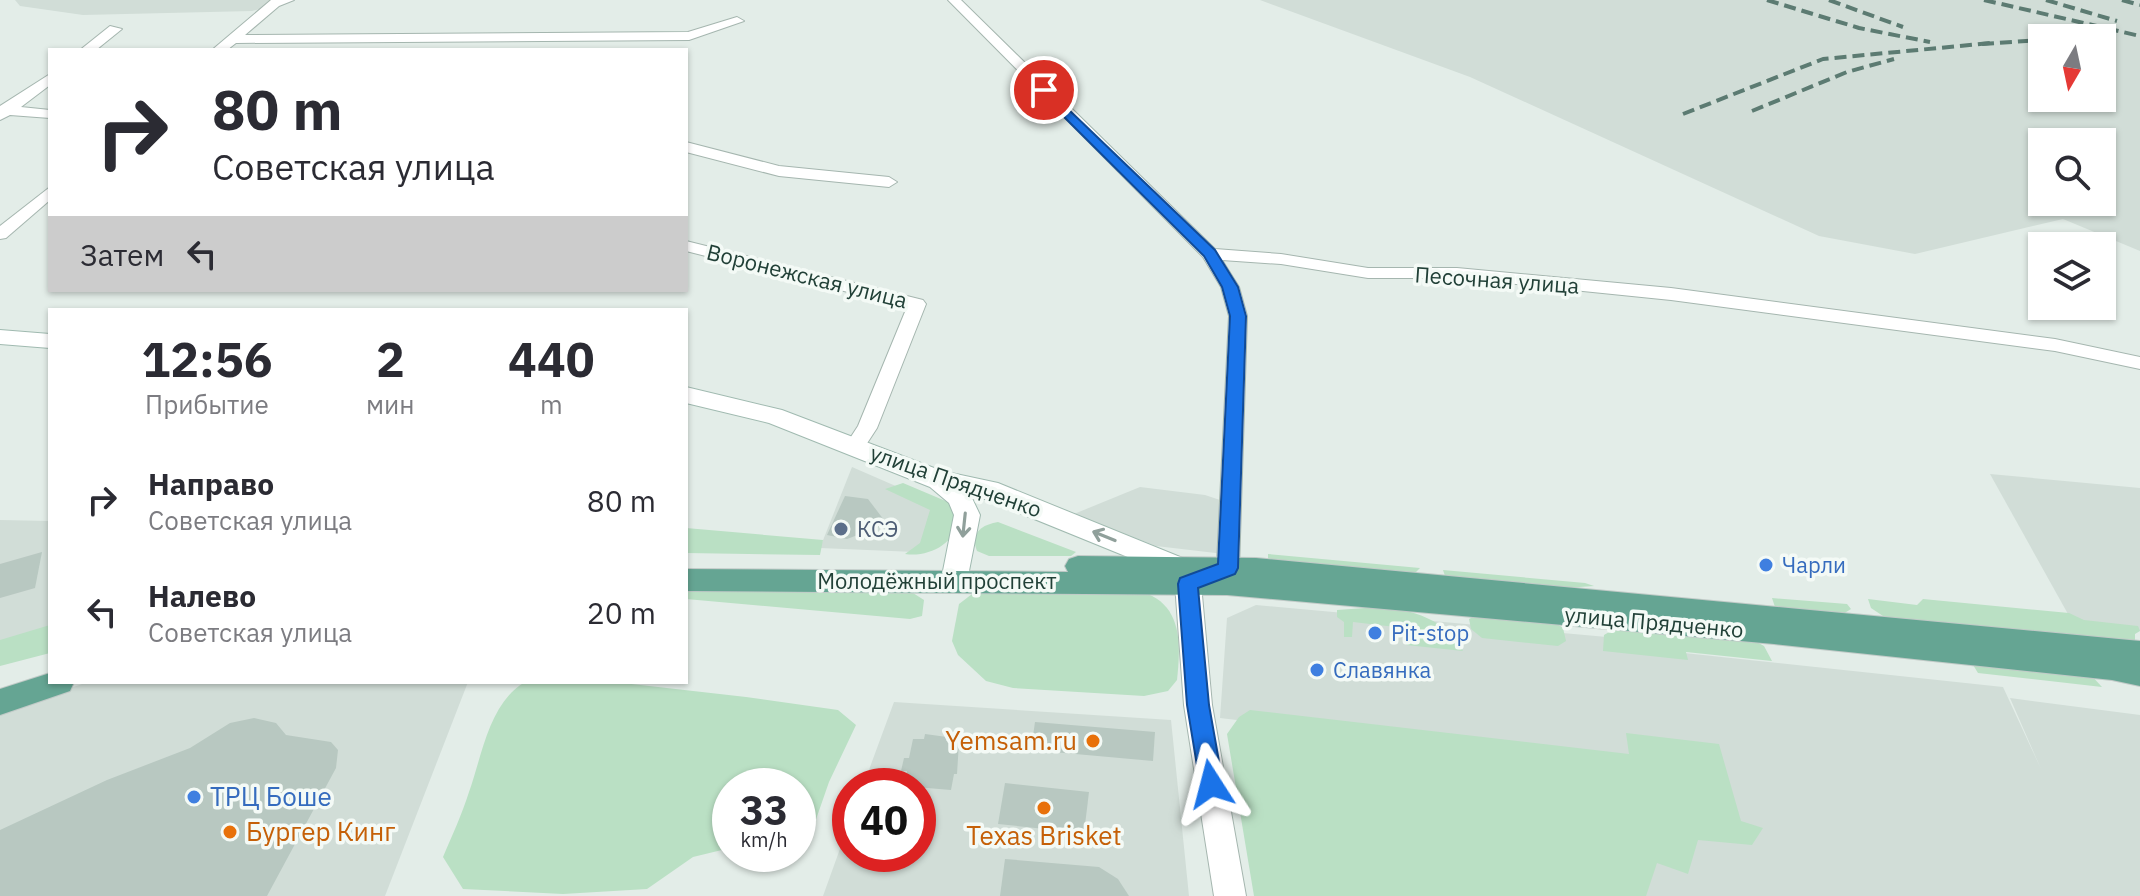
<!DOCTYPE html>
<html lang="ru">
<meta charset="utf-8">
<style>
:root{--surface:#fff;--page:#f2f2f3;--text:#2b2b33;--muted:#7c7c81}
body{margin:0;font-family:"IBM Plex Sans",sans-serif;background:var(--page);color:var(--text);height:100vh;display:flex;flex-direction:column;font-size:30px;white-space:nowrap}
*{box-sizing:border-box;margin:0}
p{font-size:26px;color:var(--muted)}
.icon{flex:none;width:44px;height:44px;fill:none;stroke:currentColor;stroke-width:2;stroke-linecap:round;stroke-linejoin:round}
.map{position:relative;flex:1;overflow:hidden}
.details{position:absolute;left:48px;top:308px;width:640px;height:376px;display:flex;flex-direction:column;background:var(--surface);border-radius:0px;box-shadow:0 2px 6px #0004}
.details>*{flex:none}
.guide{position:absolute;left:48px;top:48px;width:640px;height:244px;border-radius:0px;box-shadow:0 2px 6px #0004;background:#fff;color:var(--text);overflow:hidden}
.needle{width:52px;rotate:189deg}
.fabs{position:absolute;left:2028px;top:24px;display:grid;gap:16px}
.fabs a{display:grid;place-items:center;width:88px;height:88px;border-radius:0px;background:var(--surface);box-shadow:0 2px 6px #0004;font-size:40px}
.speed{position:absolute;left:712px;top:768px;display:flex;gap:16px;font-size:40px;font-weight:700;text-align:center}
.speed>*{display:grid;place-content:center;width:104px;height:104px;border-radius:50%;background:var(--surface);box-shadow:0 2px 6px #0004;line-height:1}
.speed small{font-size:20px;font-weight:400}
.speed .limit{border:12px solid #d22;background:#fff;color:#111}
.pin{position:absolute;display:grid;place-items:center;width:68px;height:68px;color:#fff;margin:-34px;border:4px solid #fff;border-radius:50%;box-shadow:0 2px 8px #0007}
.me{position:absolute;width:88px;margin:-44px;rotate:351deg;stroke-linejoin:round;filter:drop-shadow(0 0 6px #0008)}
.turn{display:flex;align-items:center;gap:28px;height:168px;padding:0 32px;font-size:36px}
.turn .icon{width:104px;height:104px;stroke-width:2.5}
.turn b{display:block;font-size:56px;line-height:68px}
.then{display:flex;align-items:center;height:76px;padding:0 32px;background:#0003;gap:16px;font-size:30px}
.eta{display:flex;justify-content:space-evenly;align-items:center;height:136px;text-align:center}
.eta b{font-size:48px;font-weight:700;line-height:56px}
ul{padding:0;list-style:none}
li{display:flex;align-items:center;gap:24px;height:112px;padding:0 32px}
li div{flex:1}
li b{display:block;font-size:30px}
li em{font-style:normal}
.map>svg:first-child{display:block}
.built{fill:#d1ddd7;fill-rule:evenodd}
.green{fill:#bae0c4}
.building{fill:#b8c8c1}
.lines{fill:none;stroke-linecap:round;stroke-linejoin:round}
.minor-casing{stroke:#a5b6af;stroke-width:2}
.tertiary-casing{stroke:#a5b6af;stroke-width:2}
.secondary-casing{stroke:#a0bab0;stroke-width:2}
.primary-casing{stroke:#c1cac7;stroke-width:2}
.minor{fill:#fff;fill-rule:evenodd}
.tertiary{fill:#fff;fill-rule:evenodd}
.secondary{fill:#fff;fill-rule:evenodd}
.primary{fill:#65a593;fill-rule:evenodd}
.rail{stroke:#5c7b72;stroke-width:4;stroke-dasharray:12 6;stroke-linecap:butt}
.oneway{stroke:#90a09b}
.route{fill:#1a73e8;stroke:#114b97;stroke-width:2}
.service-dot{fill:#5c6f8a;stroke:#f4faf6;stroke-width:3}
.shop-dot{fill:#3f7fe0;stroke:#f4faf6;stroke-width:3}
.food-dot{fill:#e8710a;stroke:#f4faf6;stroke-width:3}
.labels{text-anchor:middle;stroke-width:7;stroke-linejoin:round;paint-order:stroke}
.street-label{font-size:22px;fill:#214037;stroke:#f4faf6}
.service-label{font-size:22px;fill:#4e5e75;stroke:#f4faf6;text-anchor:start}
.shop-label{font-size:22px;fill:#366cbe;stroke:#f4faf6;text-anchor:start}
.near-food-label{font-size:26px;fill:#c56008;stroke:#f4faf6;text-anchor:end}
.near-shop-label{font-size:26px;fill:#366cbe;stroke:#f4faf6;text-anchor:start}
</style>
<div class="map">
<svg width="2140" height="896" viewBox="0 0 2140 896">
<rect width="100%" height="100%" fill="#e3ede8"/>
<g class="built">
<polygon points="15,0 293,0 252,11 83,15 20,6"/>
<path d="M1260 0H2140V251L2063 219 1915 254 1819 236 1470 77ZM2042 38H2102V98H2042ZM2042 142H2102V202H2042Z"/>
<polygon points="852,467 937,504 937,520 915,552 820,548"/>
<polygon points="1990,474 2140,488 2140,631 2073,623"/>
<polygon points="1140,487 1205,495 1223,501 1224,554 1156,546 1074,514"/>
<polygon points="0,520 50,521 50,640 0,652"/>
<polygon points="1256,605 1662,642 1675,652 2003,687 2041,769 2010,698 2140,715 2140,896 1629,896 1650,769 1220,718 1227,618"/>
<polygon points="88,682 468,682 385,896 0,896 0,712"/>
<polygon points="894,702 1171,720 1189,896 823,896 850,821 850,854 918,854 918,786 863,786"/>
</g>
<g class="green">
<path d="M903 483 948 502C973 533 935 559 905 554L920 543 930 510 885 489Z"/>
<path d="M998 522 1076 552 1071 556H989L977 551C970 533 981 525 998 522Z"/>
<polygon points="686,528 823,540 820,555 686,553"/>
<polygon points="1268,554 1420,568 1415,573 1268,560"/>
<polygon points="1443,570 1585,583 1594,586 1565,588 1445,576"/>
<polygon points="686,588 897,590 913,593 924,600 922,616 910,619 686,599"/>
<path d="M976 591 1142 592C1182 604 1181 643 1177 680L1168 691 1144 696 1013 688 986 681 958 655 952 641 959 604Z"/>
<polygon points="1772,598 1847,604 1851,609 1843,614 1775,607"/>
<polygon points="1868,599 1917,605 1923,599 2069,613 2084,620 2138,626 2140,631 2135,634 2135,641 1886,618 1871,608"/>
<path d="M1379 607C1414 610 1445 619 1463 651L1406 645 1404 628 1353 622 1352 637H1344V622L1337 617V610Z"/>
<polygon points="1473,617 1556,623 1563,628 1566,641 1558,646 1482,638 1471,629 1469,619"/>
<polygon points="50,625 50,653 0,666 0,640"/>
<polygon points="1616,628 1755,641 1764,646 1772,661 1686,652 1688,660 1603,651 1604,635"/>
<polygon points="1970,660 2090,674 2102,687 1978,673"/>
<path d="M525 682H614L746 697 838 710 856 725 829 782 813 828 798 842V786H730V848L693 857 647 889 563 894 463 889 443 857C452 836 462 814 469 792 482 756 489 703 525 682Z"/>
<polygon points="1250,710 1629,754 1626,733 1719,744 1741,821 1763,828 1752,845 1698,840 1688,874 1657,863 1646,896 1254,896 1227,734 1239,717"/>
</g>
<g class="building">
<polygon points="845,496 868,499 887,524 847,539 827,535"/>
<polygon points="42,552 35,588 0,598 0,564"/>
<polygon points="254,718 276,723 286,735 331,742 338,750 336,768 267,896 0,896 0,830 107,780 190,748 230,723"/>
<polygon points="1035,722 1155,732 1153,761 1031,750"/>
<polygon points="925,734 947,737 946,741 959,742 957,774 954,774 951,790 904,786 907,771 901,771 904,758 909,758 913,739 924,739"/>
<polygon points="1005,783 1089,792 1084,833 998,824"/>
<polygon points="1005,859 1099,867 1118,879 1129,896 1000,896"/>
</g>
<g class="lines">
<defs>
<g id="minor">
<polygon points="271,0 294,0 279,6 245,35 688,32 737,17 744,21 689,40 236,43 227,50 212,50"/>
<polygon points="948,0 961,0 1215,249 1281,254 1368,268 1457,268 1671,288 2055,339 2140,357 2140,369 2055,351 1671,300 1457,278 1368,278 1281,264 1222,260 1239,287 1247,316 1239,568 1236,574 1214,583 1206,580 1203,574 1206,568 1217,563 1229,316 1221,287 1203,257"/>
<polygon points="110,26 122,29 96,50 80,50"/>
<polygon points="50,74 50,85 21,107 50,110 50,118 10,115 0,120 0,106"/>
<polygon points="686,142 779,166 889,177 897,182 889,187 779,176 686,152"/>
<polygon points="50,187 50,200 6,238 0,239 0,226"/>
<polygon points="686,241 923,300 926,304 877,428 862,451 848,451 845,446 858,426 907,307 686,251"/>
</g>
<polygon id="tertiary" points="1188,573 1197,576 1201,584 1212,705 1246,896 1214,896 1184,705 1175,584 1179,576"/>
<g id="secondary">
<polygon points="0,330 50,334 50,348 0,344"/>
<polygon points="686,387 782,410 942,471 998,483 1185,559 1194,574 1190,581 1181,585 1172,581 1167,573 985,499 971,496 980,515 967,581 963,589 954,592 945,589 941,581 954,515 949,503 930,487 769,423 686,403"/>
</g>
<g id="primary">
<polygon points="1078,556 1256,558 2140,641 2140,686 2112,680 1774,644 1227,595 686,591 686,569 1068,572 1065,566 1069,559"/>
<polygon points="50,673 50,682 74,682 70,691 0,715 0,689"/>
</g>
</defs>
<use href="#minor" class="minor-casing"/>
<use href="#tertiary" class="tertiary-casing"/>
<use href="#secondary" class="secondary-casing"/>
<use href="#primary" class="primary-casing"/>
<use href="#minor" class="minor"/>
<use href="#tertiary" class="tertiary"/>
<use href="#secondary" class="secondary"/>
<use href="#primary" class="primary"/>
<g class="rail">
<polyline points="1767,0 1859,28 1930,42"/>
<polyline points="1829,0 1903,27"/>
<polyline points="1984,0 2140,36"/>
<polyline points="2046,0 2117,21"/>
<polyline points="2122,0 2140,5"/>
<polyline points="1982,44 2042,40"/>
<polyline points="1752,111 1847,72 1894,59"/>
<polyline points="1683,114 1823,59 1991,43"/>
</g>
</g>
<defs><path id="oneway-shaft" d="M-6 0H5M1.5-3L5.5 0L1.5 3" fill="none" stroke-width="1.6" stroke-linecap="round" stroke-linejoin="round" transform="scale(2)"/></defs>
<g class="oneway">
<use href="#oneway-shaft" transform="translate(964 525) rotate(96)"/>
<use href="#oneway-shaft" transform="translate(1104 536) rotate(-158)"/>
</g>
<polygon class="route" points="1044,86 1215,250 1238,287 1246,316 1238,568 1235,574 1198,588 1209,705 1223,784 1219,792 1211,795 1203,792 1200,784 1187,705 1178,584 1180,578 1218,564 1230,316 1222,287 1204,256 1040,93 1038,90"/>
<circle class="service-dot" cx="841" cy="529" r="8"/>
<g class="shop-dot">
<circle cx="1766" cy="565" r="8"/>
<circle cx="1375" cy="633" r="8"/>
<circle cx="1317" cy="670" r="8"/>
<circle cx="194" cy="797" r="8"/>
</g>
<g class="food-dot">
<circle cx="1093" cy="741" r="8"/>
<circle cx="1044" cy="808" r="8"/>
<circle cx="230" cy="832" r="8"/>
</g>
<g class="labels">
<g class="street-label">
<text transform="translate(807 276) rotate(14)" y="8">Воронежская улица</text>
<text transform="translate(1497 280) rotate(4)" y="8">Песочная улица</text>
<text transform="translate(956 481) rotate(19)" y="8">улица Прядченко</text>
<text x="937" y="589">Молодёжный проспект</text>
<text transform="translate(1654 622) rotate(5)" y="8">улица Прядченко</text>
</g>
<g class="service-label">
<text x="857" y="537">КСЭ</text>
</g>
<g class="shop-label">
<text x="1782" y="573">Чарли</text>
<text x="1391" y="641">Pit-stop</text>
<text x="1333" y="678">Славянка</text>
</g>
<g class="near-food-label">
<text x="1077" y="750">Yemsam.ru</text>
<text x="246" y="841" text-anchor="start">Бургер Кинг</text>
<text x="1044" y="845" text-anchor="middle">Texas Brisket</text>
</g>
<g class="near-shop-label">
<text x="210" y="806">ТРЦ Боше</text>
</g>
</g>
</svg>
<div class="fabs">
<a><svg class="needle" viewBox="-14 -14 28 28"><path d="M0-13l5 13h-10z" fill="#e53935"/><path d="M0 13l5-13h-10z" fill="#7c7c81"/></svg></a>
<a><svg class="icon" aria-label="search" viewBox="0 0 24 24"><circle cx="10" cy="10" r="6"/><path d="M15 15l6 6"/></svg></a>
<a><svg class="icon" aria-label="layers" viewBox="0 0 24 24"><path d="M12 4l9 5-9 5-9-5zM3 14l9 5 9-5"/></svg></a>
</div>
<div class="speed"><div>33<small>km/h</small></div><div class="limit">40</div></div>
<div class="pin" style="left:1044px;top:90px;background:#d93025"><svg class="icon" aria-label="arrive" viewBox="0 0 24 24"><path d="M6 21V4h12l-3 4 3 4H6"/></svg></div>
<svg class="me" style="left:1211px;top:784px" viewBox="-20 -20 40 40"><path d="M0-17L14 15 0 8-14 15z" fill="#1a73e8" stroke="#fff" stroke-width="4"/></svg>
<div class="guide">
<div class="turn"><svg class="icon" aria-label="right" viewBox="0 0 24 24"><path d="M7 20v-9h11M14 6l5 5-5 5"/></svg><div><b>80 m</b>Советская улица</div></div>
<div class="then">Затем<svg class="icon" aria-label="left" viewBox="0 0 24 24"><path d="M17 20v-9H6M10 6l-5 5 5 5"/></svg></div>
</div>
<section class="details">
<div class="eta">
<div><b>12:56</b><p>Прибытие</p></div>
<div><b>2</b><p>мин</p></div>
<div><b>440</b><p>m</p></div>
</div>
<ul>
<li><svg class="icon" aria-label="right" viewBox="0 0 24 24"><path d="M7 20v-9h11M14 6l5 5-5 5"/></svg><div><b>Направо</b><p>Советская улица</p></div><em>80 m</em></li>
<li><svg class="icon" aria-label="left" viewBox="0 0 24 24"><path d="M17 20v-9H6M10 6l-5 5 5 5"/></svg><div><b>Налево</b><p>Советская улица</p></div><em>20 m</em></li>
</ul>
</section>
</div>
